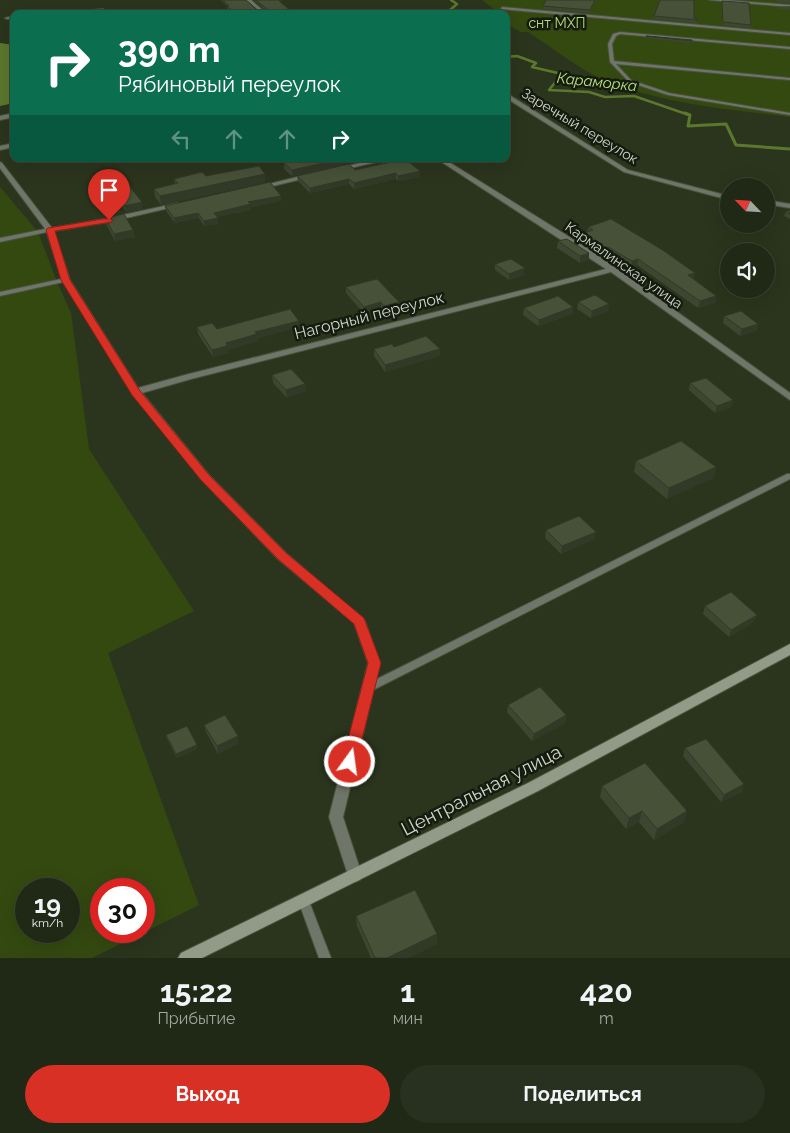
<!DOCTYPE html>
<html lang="ru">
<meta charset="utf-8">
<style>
:root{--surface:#202816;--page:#28301f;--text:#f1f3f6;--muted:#a2a6a1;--line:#3d4435;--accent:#d93025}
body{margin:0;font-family:Raleway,sans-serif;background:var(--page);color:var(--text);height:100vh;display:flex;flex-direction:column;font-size:19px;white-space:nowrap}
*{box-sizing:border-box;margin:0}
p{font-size:16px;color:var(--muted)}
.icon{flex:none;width:28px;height:28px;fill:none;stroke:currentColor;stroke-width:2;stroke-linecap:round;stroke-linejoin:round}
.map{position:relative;height:958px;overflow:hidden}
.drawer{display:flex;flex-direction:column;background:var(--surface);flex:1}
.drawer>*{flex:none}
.top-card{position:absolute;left:10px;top:10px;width:500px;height:152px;border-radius:10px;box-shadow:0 5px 20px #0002,0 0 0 1px var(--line);background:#0b6e4f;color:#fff;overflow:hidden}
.needle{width:32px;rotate:295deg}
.buttons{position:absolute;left:720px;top:178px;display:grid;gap:10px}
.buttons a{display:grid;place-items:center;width:55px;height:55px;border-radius:50%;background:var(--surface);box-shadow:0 5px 20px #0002,0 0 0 1px var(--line);font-size:25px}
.speed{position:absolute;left:15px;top:878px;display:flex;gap:10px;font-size:25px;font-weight:700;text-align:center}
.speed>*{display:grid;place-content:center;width:65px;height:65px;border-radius:50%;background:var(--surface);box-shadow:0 5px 20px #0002,0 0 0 1px var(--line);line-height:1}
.speed small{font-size:12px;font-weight:400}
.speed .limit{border:8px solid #d22;background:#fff;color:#111}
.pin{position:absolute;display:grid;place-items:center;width:42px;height:42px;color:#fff;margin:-51px -21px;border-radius:50% 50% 50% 0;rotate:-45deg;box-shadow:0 0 5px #0007}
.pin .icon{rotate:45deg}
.me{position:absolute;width:55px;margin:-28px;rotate:14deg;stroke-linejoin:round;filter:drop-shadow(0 0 4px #0008)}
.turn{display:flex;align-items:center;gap:18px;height:105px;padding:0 25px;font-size:22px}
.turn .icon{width:65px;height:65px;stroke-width:2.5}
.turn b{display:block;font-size:35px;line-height:42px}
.lanes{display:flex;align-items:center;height:48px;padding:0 25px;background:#0003;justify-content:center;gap:25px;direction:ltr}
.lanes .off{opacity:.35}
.eta{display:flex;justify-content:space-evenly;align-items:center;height:85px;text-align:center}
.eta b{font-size:30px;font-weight:700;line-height:35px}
.action{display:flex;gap:10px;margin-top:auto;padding:10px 25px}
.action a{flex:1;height:58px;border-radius:30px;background:var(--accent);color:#fff;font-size:20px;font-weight:700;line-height:58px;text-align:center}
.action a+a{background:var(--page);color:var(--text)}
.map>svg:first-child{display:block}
.green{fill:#344910;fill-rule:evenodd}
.forest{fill:#5a782c}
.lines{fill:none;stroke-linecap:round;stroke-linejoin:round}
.stream-far1{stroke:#5b782d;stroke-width:2.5}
.stream{stroke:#5b782d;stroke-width:3}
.lane-casing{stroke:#49523c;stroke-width:2}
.street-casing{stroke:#49523c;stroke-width:2}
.secondary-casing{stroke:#49523c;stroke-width:2}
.lane{fill:#707569;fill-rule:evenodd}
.street{fill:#707569;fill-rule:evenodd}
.secondary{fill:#929b88;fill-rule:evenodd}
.wall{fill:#3c4630}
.shaded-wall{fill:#313927}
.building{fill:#465138;stroke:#313927}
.route{fill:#d93025;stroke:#8d1f18}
.labels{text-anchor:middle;stroke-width:5;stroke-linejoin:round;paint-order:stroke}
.far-park-label{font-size:14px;fill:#b2dc76;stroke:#161b10}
.far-street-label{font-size:14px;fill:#cfd6c7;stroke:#161b10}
.far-water-label{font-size:15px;font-style:italic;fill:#b8e37c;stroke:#161b10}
.street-label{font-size:16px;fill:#cfd6c7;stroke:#161b10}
.near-street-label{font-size:19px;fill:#cfd6c7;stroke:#161b10}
</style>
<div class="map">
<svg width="790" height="958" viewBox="0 0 790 958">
<rect width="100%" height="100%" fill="#2b351d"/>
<g class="green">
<path d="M482 0H790V117C727 109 661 104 602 79 579 69 550 46 528 32H520L506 23V14H493L495 10Z"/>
<path d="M0 187 38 232 57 282 71 313 89 449 194 611 108 653 199 905 92 958H0ZM26 889H69V931H26ZM101 889H144V931H101Z"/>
</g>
<polygon class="forest" points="0,43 14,45 14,103 0,106"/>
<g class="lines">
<g class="stream-far1">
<polyline points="451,0 457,4 450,10 463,14"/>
<polyline points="506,57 517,56 536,63 532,67 562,74 549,90 589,92 605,97 634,96 689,115"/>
</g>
<polyline class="stream" points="685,113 690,115 688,126 726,124 736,145 790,149"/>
<defs>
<g id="lane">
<polygon points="709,0 725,0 790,5 790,7"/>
<polygon points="502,7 790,33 790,35 501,9"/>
<polygon points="103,9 108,14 104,14 102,11 71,14 52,14"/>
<polygon points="14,16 14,18 7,19 5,18"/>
<polygon points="620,32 790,47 790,49 620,34 616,36 612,44 614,61 790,78 790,80 616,64 631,80 669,93 790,113 790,115 668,95 629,82 610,62 608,44 613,34"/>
<polygon points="50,228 53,230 52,231 0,242 0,238"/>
<polygon points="66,278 68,279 68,281 0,296 0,292"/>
<polygon points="787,474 790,474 790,479 371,691 368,692 365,691 363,688 365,685"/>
<polygon points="303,895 307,896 331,958 319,958 298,900 299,896"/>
</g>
<g id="street">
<polygon points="246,0 251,0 267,14 262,14"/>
<polygon points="506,93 628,170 729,196 729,200 624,172 506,98"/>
<polygon points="14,113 14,117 0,120 0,116"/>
<polygon points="14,143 14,147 0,150 0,146"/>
<polygon points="378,159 389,159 338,171 335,169"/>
<polygon points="437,159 444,159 595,253 790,393 790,400 611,272 191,379 142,393 209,475 286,553 365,621 380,663 343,817 362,875 360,880 355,882 350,880 348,875 329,817 368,663 354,623 278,559 201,479 133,394 62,280 46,230 0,168 0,162 2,163 52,228 109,218 178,203 182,205 109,222 54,231 70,280 138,388 185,375 606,269"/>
<polygon points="309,174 312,176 311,177 260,189 257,187"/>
<polygon points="766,200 790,204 790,208 766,204"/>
</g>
<polygon id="secondary" points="790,644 790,655 538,791 202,958 178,958 181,953 528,783"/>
</defs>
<use href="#lane" class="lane-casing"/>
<use href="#street" class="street-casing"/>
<use href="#secondary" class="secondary-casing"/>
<use href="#lane" class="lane"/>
<use href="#street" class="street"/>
<use href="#secondary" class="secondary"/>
</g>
<g class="wall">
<polygon points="221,0 246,0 261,13 268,13 254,0 281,0 280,2 292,13 233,14 227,9 227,6"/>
<polygon points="546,0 596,0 589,13 543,9"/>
<polygon points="776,0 790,0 790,3 777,2"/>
<polygon points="722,1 751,25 751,28 723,25"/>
<polygon points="790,6 790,10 778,9 778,7"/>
<polygon points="654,16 694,18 698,20 697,23 653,19"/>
<polygon points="646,36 692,40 691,43 646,38"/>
<polygon points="284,163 343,165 292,176 284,169"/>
<polygon points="355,170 420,171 420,177 398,181 396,179 354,189 349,184 310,193 298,181 297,176"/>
<polygon points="206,176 265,182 161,205 155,197 154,189 175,184 174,179"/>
<polygon points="113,191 143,209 127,212 114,197"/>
<polygon points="281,201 251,207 251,210 217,217 218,224 204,226 199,218 175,223 166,211 165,206"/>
<polygon points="790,210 790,219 784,216 786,211"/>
<polygon points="105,218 133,230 135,237 115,241 106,224"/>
<polygon points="588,227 694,280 716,296 715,303 698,308 637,265 631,267 607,254 602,255 579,241 580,234 587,232"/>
<polygon points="558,241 589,260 580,263 557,248"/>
<polygon points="495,264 524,275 509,280 495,270"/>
<polygon points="346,287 399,309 384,313 381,309 364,314 346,293"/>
<polygon points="578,302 609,304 608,311 591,318 577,309"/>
<polygon points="573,307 573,314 538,326 523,315 524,308"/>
<polygon points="724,316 758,324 756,331 740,336 723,323"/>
<polygon points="197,327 217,329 299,327 258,338 258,341 228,350 228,353 213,357 198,334"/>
<polygon points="394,347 440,349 440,356 385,372 374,356 374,349"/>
<polygon points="272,375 305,384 306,391 287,398 273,383"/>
<polygon points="690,383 733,400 731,407 715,413 689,390"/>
<polygon points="636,461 716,467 713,478 667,499 634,472"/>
<polygon points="546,530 596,532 594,539 561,554 545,538"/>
<polygon points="705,606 757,615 754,622 729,637 703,614"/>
<polygon points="508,705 566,715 565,723 532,741 507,712"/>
<polygon points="204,725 239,743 218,754 206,732"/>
<polygon points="166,735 197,749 177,758 167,739"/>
<polygon points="685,748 742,792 721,802 683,756"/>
<polygon points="602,786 687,811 684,822 654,840 639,822 626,829 600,797"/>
<polygon points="356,916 437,934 437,944 408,958 371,958 357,926"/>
</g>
<g class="shaded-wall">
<polygon points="342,159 343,165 292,176 292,170"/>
<polygon points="420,171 420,177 398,181 398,176"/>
<polygon points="396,173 396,179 354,189 354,183"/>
<polygon points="265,174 265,182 161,205 160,196"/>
<polygon points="349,179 349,184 310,193 310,188"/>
<polygon points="281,196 281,201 251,207 251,210 214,218 214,213 248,202"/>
<polygon points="142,202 143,209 127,212 125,206"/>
<polygon points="120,210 121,213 102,217 102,214"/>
<polygon points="198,213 199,218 175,223 174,218"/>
<polygon points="218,218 218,224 204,226 204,221"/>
<polygon points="133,230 135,237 115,241 114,234"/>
<polygon points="608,247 607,254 602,255 603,249"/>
<polygon points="589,253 589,260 580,263 580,256"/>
<polygon points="638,259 637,265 631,267 632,261"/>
<polygon points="525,268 524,275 509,280 509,274"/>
<polygon points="695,273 694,280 688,275"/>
<polygon points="716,296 715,303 698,308 700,301"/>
<polygon points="381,302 381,309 364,314 364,307"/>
<polygon points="399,302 399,309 384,313 384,306"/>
<polygon points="609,304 608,311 591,318 592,311"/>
<polygon points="573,307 573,314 538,326 539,320"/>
<polygon points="299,321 299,327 258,338 258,341 228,350 228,353 213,357 212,350 226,343 255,332"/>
<polygon points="758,324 756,331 740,336 742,329"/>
<polygon points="440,349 440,356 385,372 385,365"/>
<polygon points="305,384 306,391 287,398 286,390"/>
<polygon points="733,400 731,407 715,413 717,406"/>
<polygon points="716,467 713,478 667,499 669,488"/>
<polygon points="596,532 594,539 561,554 562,546"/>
<polygon points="757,615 754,622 729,637 731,630"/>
<polygon points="566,715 565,723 532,741 534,734"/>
<polygon points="238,736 239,743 218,754 217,746"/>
<polygon points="197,745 197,749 177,758 176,754"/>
<polygon points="744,784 742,792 721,802 724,795"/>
<polygon points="642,811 639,822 626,829 629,818"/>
<polygon points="687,811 684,822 654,840 657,829"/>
<polygon points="437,934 437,944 408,958 387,958"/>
</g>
<g class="building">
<polygon points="223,0 246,0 261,13 268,13 268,10 256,0 280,0 279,1 291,11 289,14 236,14 227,6 229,6"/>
<polygon points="546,0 595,0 590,10 543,6"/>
<polygon points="660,0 694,0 694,18 698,20 654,16"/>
<polygon points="722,1 749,3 751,25 723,22"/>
<polygon points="646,36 692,40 692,41"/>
<polygon points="301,159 342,159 292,170 284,163"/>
<polygon points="405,159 420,171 398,176 396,173 354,183 349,179 310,188 297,176 349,164 355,170"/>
<polygon points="259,166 265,174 160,196 154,189 178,183 174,179 202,172 206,176"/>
<polygon points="270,182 281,196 248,202 251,204 214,213 218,218 204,221 198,213 174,218 165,206"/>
<polygon points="130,187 142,202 125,206 113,191"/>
<polygon points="117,204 120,210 102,214 98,207"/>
<polygon points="790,210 790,214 786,211"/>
<polygon points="124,214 133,230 114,234 105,218"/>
<polygon points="611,219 664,251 695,273 688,275 716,296 700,301 638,259 632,261 608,247 603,249 580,234 593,230 588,227"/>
<polygon points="567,239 589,253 580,256 558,241"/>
<polygon points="511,259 525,268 509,274 495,264"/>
<polygon points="377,279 399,302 384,306 381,302 364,307 346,287"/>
<polygon points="595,295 609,304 592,311 578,302"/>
<polygon points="558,296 573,307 539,320 524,308"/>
<polygon points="290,309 299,321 255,332 257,334 226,343 227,346 212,350 197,327 212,323 217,329"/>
<polygon points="741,311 758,324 742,329 724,316"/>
<polygon points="426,336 440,349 385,365 374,349 392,344 394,347"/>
<polygon points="291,369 305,384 286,390 272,375"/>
<polygon points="706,378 733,400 717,406 690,383"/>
<polygon points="681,441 716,467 669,488 636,461"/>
<polygon points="579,516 596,532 562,546 546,530"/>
<polygon points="731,592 757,615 731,630 705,606"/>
<polygon points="540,687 566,715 534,734 508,705"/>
<polygon points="225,715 238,736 217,746 204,725"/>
<polygon points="187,726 197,745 176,754 166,735"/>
<polygon points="706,739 744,784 724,795 685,748"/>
<polygon points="645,763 687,811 657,829 642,811 629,818 602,786"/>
<polygon points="415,890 437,934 387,958 375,958 356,916"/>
</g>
<polygon class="route" points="109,218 112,219 112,222 55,231 70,280 140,391 209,475 286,553 364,618 381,663 355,767 350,768 344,767 342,762 368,663 354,624 278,559 201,480 132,395 61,280 46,230 48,228"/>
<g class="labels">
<g class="far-park-label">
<text x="557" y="28">снт МХП</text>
</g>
<g class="far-street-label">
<text transform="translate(580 126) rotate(31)" y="5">Заречный переулок</text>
<text transform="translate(624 265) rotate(35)" y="5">Кармалинская улица</text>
</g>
<g class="far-water-label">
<text transform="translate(597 82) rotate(6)" y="5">Караморка</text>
</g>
<g class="street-label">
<text transform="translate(369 315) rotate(-14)" y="6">Нагорный переулок</text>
</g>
<g class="near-street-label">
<text transform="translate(481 790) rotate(-27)" y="7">Центральная улица</text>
</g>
</g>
</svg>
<div class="buttons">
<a><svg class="needle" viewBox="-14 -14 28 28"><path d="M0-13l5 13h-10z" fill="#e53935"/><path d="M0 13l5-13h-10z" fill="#a2a6a1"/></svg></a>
<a><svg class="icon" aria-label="sound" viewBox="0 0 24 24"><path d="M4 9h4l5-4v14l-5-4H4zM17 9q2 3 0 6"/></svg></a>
</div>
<div class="speed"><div>19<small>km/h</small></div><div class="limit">30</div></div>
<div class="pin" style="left:109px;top:220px;background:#d93025"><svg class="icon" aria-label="arrive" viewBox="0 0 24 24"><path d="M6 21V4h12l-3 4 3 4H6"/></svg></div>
<svg class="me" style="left:350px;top:762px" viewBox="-20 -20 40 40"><circle r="17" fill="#d93025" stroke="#fff" stroke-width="3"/><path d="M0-11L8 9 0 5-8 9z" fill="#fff"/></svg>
<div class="top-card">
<div class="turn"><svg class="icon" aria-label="right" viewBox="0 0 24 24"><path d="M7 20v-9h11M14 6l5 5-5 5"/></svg><div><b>390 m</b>Рябиновый переулок</div></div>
<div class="lanes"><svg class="icon off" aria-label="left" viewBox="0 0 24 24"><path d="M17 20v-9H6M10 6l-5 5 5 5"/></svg><svg class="icon off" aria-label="ahead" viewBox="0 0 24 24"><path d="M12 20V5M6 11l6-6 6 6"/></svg><svg class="icon off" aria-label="ahead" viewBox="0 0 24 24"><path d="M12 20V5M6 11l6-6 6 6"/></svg><svg class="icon" aria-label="right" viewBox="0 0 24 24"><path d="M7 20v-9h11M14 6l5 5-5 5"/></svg></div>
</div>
</div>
<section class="drawer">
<div class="eta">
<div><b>15:22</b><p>Прибытие</p></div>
<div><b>1</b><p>мин</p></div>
<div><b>420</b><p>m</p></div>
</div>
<div class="action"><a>Выход</a><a>Поделиться</a></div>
</section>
